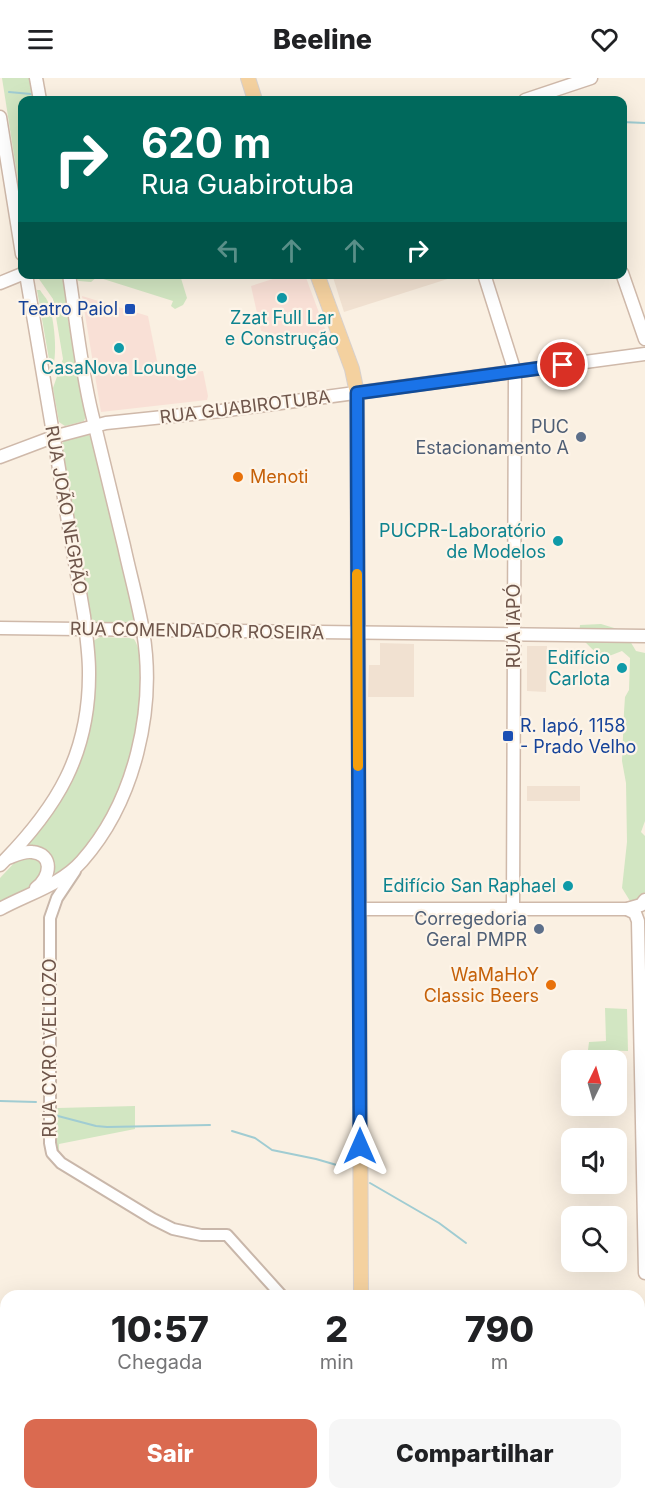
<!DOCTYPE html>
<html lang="pt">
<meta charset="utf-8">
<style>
:root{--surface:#fff;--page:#f6f6f6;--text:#202124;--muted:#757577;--accent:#da6a50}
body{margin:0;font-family:Inter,sans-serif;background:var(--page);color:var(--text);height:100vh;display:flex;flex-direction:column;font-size:22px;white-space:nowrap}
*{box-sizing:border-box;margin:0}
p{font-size:20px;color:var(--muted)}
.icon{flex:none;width:33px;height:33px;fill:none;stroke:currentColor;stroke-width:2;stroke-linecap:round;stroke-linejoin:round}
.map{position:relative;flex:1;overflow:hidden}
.drawer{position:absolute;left:0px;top:1212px;width:645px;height:210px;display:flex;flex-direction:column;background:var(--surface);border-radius:18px 18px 0 0;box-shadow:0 6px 24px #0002}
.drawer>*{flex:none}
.top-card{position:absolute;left:18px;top:18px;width:609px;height:183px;border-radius:12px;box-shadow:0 6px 24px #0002;background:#00695c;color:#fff;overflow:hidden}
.needle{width:39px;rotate:5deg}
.fabs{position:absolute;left:561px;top:972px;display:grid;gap:12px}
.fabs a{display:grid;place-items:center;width:66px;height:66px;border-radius:12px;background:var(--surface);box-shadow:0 6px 24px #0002;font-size:30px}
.pin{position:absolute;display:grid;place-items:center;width:51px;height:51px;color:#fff;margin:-26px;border:3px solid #fff;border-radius:50%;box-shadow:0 2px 6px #0007}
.me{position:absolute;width:66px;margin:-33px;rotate:0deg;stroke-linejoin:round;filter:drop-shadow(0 0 4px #0008)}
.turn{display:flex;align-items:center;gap:21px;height:126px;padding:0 24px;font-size:27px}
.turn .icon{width:78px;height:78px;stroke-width:2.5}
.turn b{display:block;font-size:42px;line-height:51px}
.lanes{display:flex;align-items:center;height:57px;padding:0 24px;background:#0003;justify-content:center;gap:30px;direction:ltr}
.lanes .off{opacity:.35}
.eta{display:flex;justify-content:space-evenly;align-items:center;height:102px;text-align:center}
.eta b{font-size:36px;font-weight:800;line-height:42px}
.primary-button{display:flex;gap:12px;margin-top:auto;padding:12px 24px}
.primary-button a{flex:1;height:69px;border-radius:12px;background:var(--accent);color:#fff;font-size:24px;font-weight:800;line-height:69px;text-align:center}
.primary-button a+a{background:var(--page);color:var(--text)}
header{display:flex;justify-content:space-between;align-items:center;height:78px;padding:0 24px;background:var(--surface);font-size:27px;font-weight:800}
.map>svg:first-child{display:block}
.residential{fill:#f1e1d1}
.commercial{fill:#f9e0d6}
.green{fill:#d2e6c2}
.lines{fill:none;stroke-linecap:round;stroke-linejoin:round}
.stream{stroke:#a0ccd2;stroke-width:2}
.tertiary-casing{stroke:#c9b7aa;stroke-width:14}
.secondary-casing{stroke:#cfb9aa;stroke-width:15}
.primary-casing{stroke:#d7d0cd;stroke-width:16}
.tertiary{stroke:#fff;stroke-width:10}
.secondary{stroke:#fff;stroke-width:12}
.primary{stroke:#f4d19f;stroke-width:14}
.route-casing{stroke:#114b97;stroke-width:15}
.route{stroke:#1a73e8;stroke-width:10}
.slow{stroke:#f59e0b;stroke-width:10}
.culture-dot{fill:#0f9aa8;stroke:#fdf4e8;stroke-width:2}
.transit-dot{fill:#1a4fb4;stroke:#fdf4e8;stroke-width:2}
.service-dot{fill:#5c6f8a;stroke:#fdf4e8;stroke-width:2}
.food-dot{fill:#e8710a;stroke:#fdf4e8;stroke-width:2}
.labels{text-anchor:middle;stroke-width:4.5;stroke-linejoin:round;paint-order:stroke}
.transit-label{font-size:18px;fill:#164399;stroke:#fdf4e8;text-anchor:end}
.culture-label{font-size:18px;fill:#0d838f;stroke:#fdf4e8;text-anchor:end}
.street-label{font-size:18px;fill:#6f564b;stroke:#fdf4e8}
.service-label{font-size:18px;fill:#4e5e75;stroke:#fdf4e8;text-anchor:end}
.food-label{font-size:18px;fill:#c56008;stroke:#fdf4e8;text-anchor:start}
</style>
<header><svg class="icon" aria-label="menu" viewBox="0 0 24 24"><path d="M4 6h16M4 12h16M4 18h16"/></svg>Beeline<svg class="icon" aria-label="heart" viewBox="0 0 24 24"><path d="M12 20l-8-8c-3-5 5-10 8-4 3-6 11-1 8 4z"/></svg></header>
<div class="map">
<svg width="645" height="1422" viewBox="0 0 645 1422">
<rect width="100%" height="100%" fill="#faf0e2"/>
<g class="residential">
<polygon points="332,196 460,196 460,197 344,234"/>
<polygon points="380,565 414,566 414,619 368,619 369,587 380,587"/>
<polygon points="527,568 547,568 546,614 527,613"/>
<rect x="527" y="708" width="53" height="15"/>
</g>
<g class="commercial">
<polygon points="285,197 305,197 331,267 328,270 261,253 251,208"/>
<polygon points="82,218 148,238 160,298 203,293 208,318 207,322 101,334"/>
</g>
<g class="green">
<polygon points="2,0 32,0 35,22 22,22 22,128"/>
<polygon points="40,196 64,197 67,216 66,229 74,277 79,284 87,336 84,343 65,348 59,344 53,310 63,281 53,221 39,201"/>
<polygon points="75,197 180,197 187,220 183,227 175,231 171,228 173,223 97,199 91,204 79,203 76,201"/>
<path d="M37 212H40C42 216 46 219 48 224 54 238 59 281 51 293Z"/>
<polygon points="88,357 92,358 94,365 134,540 132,545 93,544 89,541 62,366 64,363"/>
<path d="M601 546 624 553 636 573 645 575V743L641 754 645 758V814L639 824 630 823 622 810 627 764 626 705 622 683 624 634 625 619 629 612 630 580 622 573 604 580C593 574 589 566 579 559L580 547Z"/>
<path d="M100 559 129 560 134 561C142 573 141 596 140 610 137 672 119 734 77 781 71 787 63 793 56 798 53 794 54 789 52 784 46 773 37 768 26 767 50 739 76 707 84 669 90 636 90 597 93 563Z"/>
<polygon points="31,778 40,783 43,789 38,804 0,825 0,800 17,782"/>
<polygon points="605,930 627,931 628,973 588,972 589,964 606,963"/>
<polygon points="135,1028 135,1051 59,1066 59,1077 54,1073 53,1034 58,1030"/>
</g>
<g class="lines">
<g class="stream">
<polyline points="9,14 31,16"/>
<polyline points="622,44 645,45"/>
<polyline points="0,1023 36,1024"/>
<polyline points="58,1038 96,1048 107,1049 210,1047"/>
<polyline points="232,1053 255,1060 272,1072 316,1081 347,1090"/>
<polyline points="370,1105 439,1145 466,1165"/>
</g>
<defs>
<polyline id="tertiary" points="75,793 57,820 50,840 50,1065 52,1075 61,1085 153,1141 173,1151 201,1157 227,1157 282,1218"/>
<g id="secondary">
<polyline points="36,0 40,22"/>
<polyline points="525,22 591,0"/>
<polyline points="0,39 22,176"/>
<polyline points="622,195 645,261"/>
<polyline points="484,196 515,294 513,831"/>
<polyline points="0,205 22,196"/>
<polyline points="0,379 53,359 106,345 221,333 645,276"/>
<polyline points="0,550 645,558"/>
<path d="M8 780C16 777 24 773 32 774 54 776 51 799 36 810"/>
<path d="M0 787C57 730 90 676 89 593 89 575 86 556 84 538L26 196"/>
<path d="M0 831C27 816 61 807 82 783 135 723 156 631 143 553 138 524 130 496 124 468 113 424 103 380 92 336 81 291 76 242 69 196"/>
<polyline points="359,831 627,831 641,827 645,822"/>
<polyline points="627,831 635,835 638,843 645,1195"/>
<polyline points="0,1412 6,1410"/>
</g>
<g id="primary">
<polyline points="248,0 255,22"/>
<polyline points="317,196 352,291 357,315 361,1218"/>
<polyline points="360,1422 360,1416"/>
</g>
</defs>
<use href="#tertiary" class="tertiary-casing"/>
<use href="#secondary" class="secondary-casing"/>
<use href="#primary" class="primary-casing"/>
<use href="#tertiary" class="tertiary"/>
<use href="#secondary" class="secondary"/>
<use href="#primary" class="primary"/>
</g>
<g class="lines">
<defs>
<polyline id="route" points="360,1068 357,315 563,287"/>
</defs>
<use href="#route" class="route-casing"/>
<use href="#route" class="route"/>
<polyline class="slow" points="357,496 358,688"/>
</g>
<g class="culture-dot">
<circle cx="282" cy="220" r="6"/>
<circle cx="119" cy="270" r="6"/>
<circle cx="558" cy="463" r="6"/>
<circle cx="622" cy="590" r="6"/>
<circle cx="568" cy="808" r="6"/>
</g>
<g class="transit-dot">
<rect x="124" y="225" width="12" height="12" rx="3"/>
<rect x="502" y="652" width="12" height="12" rx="3"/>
</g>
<g class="service-dot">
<circle cx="581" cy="359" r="6"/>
<circle cx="539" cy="851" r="6"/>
</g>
<g class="food-dot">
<circle cx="238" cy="399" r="6"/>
<circle cx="551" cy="907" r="6"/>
</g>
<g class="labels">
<g class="transit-label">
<text x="118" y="237">Teatro Paiol</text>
<text x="520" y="654" text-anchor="start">R. Iapó, 1158<tspan x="520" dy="21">- Prado Velho</tspan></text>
</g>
<g class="culture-label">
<text x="282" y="246" text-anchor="middle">Zzat Full Lar<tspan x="282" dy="21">e Construção</tspan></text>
<text x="119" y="296" text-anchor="middle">CasaNova Lounge</text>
<text x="546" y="459">PUCPR-Laboratório<tspan x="546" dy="21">de Modelos</tspan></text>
<text x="610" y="586">Edifício<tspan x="610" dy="21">Carlota</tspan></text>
<text x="556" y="814">Edifício San Raphael</text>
</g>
<g class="street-label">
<text transform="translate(245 329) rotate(-7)" y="6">RUA GUABIROTUBA</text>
<text transform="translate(66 432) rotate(80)" y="6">RUA JOÃO NEGRÃO</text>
<text transform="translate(514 548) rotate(-90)" y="6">RUA IAPÓ</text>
<text transform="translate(197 553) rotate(1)" y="6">RUA COMENDADOR ROSEIRA</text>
<text transform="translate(50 970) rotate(-90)" y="6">RUA CYRO VELLOZO</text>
</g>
<g class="service-label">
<text x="569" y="355">PUC<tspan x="569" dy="21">Estacionamento A</tspan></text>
<text x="527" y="847">Corregedoria<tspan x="527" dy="21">Geral PMPR</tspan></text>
</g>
<g class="food-label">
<text x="250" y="405">Menoti</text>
<text x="539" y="903" text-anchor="end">WaMaHoY<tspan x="539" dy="21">Classic Beers</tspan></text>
</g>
</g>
</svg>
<div class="fabs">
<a><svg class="needle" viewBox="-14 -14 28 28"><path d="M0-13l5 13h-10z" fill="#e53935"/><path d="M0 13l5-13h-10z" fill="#757577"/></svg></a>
<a><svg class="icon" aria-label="sound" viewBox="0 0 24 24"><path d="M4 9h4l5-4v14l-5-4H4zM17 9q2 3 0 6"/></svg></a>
<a><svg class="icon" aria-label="search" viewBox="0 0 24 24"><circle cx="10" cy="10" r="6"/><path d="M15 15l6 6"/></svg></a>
</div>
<div class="pin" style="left:563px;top:287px;background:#d93025"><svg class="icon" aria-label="arrive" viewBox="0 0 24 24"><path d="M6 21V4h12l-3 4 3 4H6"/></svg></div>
<svg class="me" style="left:360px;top:1068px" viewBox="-20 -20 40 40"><path d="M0-17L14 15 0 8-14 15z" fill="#1a73e8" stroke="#fff" stroke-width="4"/></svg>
<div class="top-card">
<div class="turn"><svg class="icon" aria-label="right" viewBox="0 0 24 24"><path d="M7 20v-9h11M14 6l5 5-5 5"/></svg><div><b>620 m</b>Rua Guabirotuba</div></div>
<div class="lanes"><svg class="icon off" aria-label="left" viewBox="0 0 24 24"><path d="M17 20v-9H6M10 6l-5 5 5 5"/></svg><svg class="icon off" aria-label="ahead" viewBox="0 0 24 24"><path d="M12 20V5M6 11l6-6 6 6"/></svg><svg class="icon off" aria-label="ahead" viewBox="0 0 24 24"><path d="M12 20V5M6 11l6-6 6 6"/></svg><svg class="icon" aria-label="right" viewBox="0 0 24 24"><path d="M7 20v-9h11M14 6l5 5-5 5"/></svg></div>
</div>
<section class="drawer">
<div class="eta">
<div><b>10:57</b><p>Chegada</p></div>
<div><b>2</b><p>min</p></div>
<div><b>790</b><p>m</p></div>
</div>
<div class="primary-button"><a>Sair</a><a>Compartilhar</a></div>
</section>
</div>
